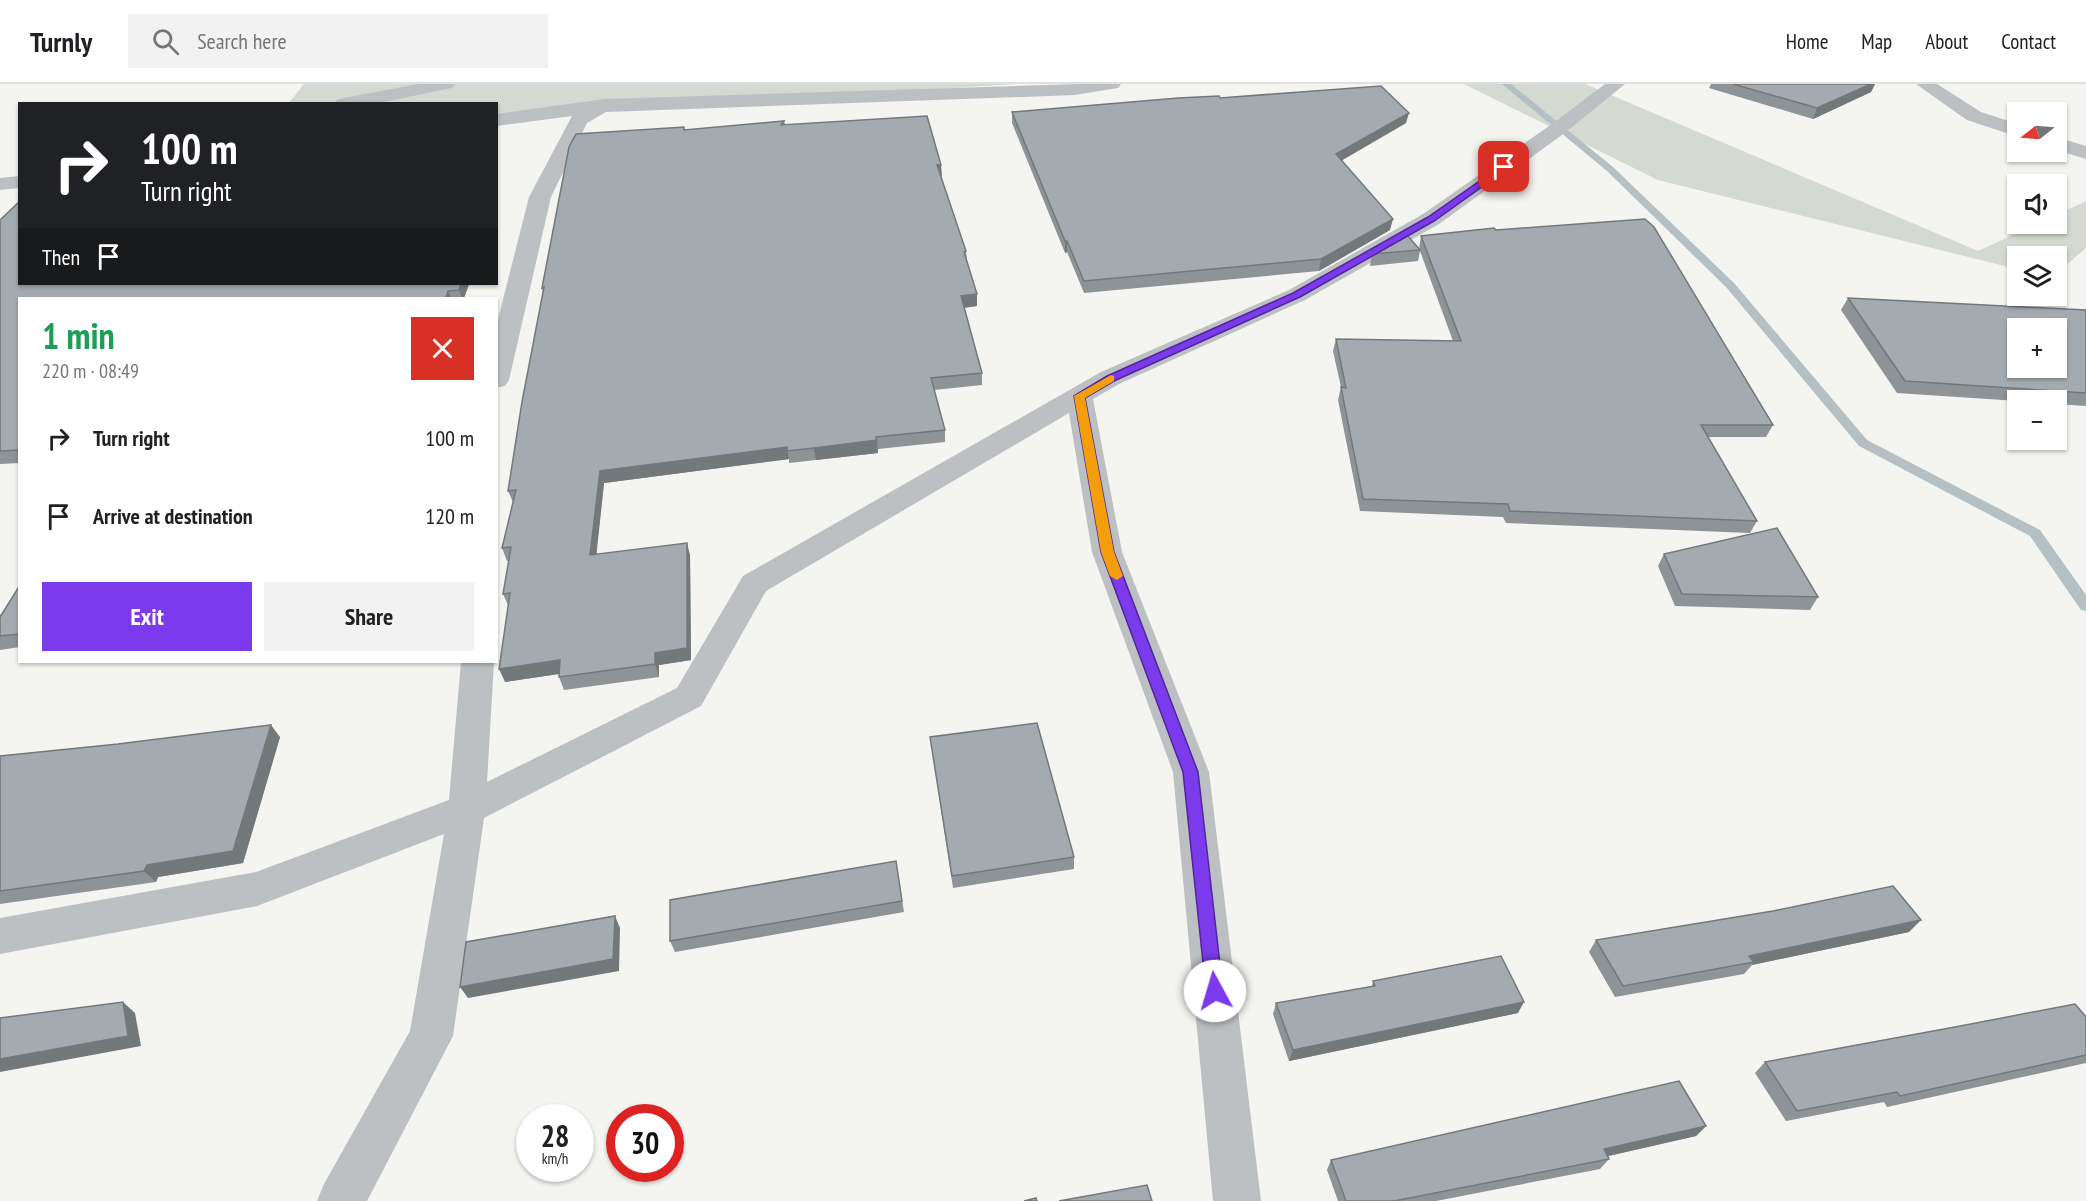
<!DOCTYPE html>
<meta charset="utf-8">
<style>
:root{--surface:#fff;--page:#f2f2f2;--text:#202124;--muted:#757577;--line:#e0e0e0;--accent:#7c3aed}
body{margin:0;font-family:"PT Sans Narrow",sans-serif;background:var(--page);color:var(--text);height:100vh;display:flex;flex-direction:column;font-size:22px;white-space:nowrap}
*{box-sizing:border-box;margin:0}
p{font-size:20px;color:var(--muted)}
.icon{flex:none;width:33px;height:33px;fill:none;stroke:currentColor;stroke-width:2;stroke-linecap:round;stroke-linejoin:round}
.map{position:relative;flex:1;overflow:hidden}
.details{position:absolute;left:18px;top:213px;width:480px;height:366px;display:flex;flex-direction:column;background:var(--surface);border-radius:0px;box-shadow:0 2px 4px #0004}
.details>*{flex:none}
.top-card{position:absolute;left:18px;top:18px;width:480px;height:183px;border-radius:0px;box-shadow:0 2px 4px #0004;background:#202124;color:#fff;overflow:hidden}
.needle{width:39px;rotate:253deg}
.tools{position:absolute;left:2007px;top:18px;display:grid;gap:12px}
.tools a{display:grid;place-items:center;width:60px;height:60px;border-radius:0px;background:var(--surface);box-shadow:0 2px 4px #0004;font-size:30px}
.speed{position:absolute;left:516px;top:1020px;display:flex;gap:12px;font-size:30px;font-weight:700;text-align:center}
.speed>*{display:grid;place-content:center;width:78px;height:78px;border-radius:50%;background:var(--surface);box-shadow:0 2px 4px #0004;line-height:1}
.speed small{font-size:15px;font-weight:400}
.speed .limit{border:9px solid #d22;background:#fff;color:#111}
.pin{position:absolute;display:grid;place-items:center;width:51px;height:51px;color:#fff;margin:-26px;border-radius:12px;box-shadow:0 3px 9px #0006}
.me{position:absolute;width:66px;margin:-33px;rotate:354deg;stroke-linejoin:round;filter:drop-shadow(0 0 4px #0008)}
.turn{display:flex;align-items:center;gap:21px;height:126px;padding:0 24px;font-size:27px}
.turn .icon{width:78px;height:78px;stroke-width:2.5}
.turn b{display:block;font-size:42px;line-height:51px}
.then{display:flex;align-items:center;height:57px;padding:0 24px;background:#0003;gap:12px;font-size:22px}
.round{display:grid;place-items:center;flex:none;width:63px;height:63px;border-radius:0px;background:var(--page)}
.summary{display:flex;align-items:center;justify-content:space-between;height:102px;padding:0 24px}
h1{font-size:36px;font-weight:800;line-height:45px;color:#1e9e55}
.primary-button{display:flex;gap:12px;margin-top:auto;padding:12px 24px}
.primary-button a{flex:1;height:69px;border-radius:0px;background:var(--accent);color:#fff;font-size:24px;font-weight:800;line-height:69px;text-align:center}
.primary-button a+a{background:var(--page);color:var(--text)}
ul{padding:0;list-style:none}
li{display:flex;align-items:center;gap:18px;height:78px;padding:0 24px}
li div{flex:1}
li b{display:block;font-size:22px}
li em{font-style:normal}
header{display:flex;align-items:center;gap:36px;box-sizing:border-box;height:84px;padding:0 30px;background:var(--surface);border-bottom:2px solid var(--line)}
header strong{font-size:28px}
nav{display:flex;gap:33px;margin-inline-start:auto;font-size:21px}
.search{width:420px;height:54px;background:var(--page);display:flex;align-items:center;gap:15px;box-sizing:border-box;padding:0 21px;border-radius:0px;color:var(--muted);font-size:22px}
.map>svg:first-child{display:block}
.green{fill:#d4d9d1}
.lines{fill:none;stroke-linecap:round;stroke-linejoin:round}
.stream{fill:#b4c0c3;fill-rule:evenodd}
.street{fill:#bcc0c3;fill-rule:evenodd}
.wall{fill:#8d9397}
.shaded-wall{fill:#73787b}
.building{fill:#a4abb0;stroke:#73787b;stroke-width:1.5;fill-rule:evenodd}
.route{fill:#7c3aed;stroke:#51269a;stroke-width:1.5}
.slow{fill:#f59e0b}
</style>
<header>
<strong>Turnly</strong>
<div class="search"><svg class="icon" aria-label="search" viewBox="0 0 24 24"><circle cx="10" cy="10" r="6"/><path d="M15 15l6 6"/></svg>Search here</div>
<nav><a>Home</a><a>Map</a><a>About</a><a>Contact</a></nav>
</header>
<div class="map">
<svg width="2086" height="1117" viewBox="0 0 2086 1117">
<rect width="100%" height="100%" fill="#f4f4f1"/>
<g class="green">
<polygon points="304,0 1014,0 497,34 496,20 285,20 289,19"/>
<polygon points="1464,0 1585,0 1978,167 2037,140 2056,140 2057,131 2086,117 2086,164 2057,189 2056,172 2018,172 2017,185 1658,96"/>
</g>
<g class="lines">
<polygon class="stream" points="1502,0 1511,0 1613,83 1734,199 1867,356 2040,446 2086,511 2086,527 2081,526 2030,452 1859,362 1726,203 1607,87"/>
<g class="street">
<polygon points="418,0 455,0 452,4 446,5 375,20 335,20 337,16 344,14"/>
<polygon points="1078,0 1121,0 1118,4 1075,11 606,28 587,39 551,113 509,296 505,302 496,304 496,243 529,113 572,32 496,42 496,30 605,15"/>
<polygon points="1605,0 1625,0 1566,48 1439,140 1305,216 1119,300 1093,315 1122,468 1209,688 1261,1117 1213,1117 1173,688 1092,468 1069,329 766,507 701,622 484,734 453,952 367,1117 317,1117 324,1100 410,947 444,750 257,822 0,870 0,834 256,788 449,716 461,578 494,578 487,698 677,604 743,492 1101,288 1289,206 1423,130 1552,40"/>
<polygon points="1916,0 1937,0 1981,28 2018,40 2018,53 1967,36"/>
<polygon points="2056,53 2086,62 2086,75 2056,66"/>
<polygon points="20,92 20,104 0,106 0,94"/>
</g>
</g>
<g class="wall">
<polygon points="1711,0 1875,0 1871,8 1813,35 1709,4"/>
<polygon points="1220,14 1406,39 1342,76 1390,146 1319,187 1084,209 1067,168 1065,169 1012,39 1012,28"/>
<polygon points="784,37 785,40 942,92 941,92 966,167 967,176 977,222 964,224 982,289 982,301 934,306 945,346 945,358 878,365 878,369 816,376 789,379 789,375 604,399 596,470 690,471 691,576 659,581 659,593 564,606 559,593 559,590 505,598 508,521 503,510 509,477 507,477 502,464 513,418 508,407 543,208 542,204 685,46"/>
<polygon points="0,136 20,200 469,200 464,214 20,214 20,379 0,380"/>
<polygon points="1421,152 1773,341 1766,353 1708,353 1757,437 1750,449 1506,439 1503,433 1360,427 1338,316 1341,303 1333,267 1336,255 1453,257 1420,167 1418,177 1370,182 1372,170 1419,165"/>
<polygon points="1848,214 2086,226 2086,322 2056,320 2056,316 2018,317 1897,309 1841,226"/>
<polygon points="1664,470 1818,513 1810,526 1675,522 1658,482"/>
<polygon points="20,501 20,563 0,566 0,533"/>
<polygon points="280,653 243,779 158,793 156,798 0,820 0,672"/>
<polygon points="930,653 1074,773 1074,785 953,804"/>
<polygon points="896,777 904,828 675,868 670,857"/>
<polygon points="1909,848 1752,881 1744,890 1615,913 1589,868 1596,856"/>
<polygon points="1373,897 1518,929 1289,977 1273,930 1276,919 1372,902"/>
<polygon points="2086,933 2086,979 1887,1023 1884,1018 1786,1037 1755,989 1765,978"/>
<polygon points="1706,1042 1696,1052 1608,1072 1609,1075 1600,1085 1436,1117 1338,1117 1327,1086 1331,1076"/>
</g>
<g class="shaded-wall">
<polygon points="1871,0 1875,0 1871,8 1813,35 1817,24"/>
<polygon points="1409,29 1406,39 1334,81 1336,70"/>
<polygon points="937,81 941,81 942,92 938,92"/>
<polygon points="1393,135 1390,146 1319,187 1321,175"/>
<polygon points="1065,157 1067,157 1067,168 1065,169"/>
<polygon points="461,200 469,200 464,214 462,214 459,206"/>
<polygon points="448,207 451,214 446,214"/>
<polygon points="977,210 977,222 961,224 961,212"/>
<polygon points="877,356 878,369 816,376 814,364"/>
<polygon points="787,363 789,375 604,399 595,484 590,471 600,387"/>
<polygon points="687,459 690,471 691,576 659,581 659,593 655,580 655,569"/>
<polygon points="560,576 565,589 505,598 499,585"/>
<polygon points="271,641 280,653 243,779 158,793 156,798 144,787 147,781"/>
<polygon points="615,832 620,844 619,887 468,914 460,903"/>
<polygon points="1921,836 1909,848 1752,881 1754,878 1749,872"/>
<polygon points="123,918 135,929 141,962 0,988 0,975"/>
<polygon points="1524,918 1518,929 1289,977 1293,966"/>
<polygon points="1706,1042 1696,1052 1595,1075 1604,1065"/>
</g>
<g class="building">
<polygon points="1733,0 1871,0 1817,24"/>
<polygon points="1381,2 1409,29 1336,70 1393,135 1321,175 1084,197 1067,157 1065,157 1012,28 1178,14 1219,12 1220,14"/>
<polygon points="927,32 941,81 937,81 966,167 964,168 977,210 961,212 982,289 931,294 945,346 876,353 877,356 814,364 787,367 787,363 600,387 590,471 687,459 687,564 655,569 655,580 559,593 560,576 499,585 510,509 503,510 511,463 502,464 516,406 508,407 522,318 544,203 542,204 569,63 576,50 684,43 684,46 784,37 781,41"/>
<polygon points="20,117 20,200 461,200 459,206 448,207 446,214 20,214 20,366 0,367 0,136"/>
<polygon points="1645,135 1654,143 1773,341 1701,341 1757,437 1510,427 1508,420 1363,415 1341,303 1346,304 1336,255 1461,257 1421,152 1494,144 1496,146"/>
<polygon points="1407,151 1420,166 1372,170"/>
<path d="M1848 214 2086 226V309L1905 297ZM2018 244H2056V284H2018Z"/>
<polygon points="1777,444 1818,513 1682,510 1664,470"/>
<polygon points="20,501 20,550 0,552 0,533"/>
<polygon points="1037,639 1074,773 952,792 930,653"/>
<polygon points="271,641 233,767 147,781 144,787 0,807 0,672 118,660"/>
<polygon points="896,777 902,817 670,857 670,816"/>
<polygon points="1893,802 1921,836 1749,872 1754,878 1623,902 1596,856 1773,827"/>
<polygon points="615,832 613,875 460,903 466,858"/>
<polygon points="1501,872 1524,918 1293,966 1276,919 1375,902 1373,897"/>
<polygon points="123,918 128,952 0,975 0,934"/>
<polygon points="2075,920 2086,933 2086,971 1900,1012 1897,1008 1797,1027 1765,978 1955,943"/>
<polygon points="1679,997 1706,1042 1604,1065 1609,1075 1394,1117 1346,1117 1331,1076"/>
<polygon points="1147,1101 1152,1117 1059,1117"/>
<polygon points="1036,1114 1037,1117 1024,1117"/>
</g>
<polygon class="route" points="1504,80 1508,83 1507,85 1434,137 1300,213 1114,297 1085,314 1114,468 1198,688 1223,907 1221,912 1215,915 1208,912 1206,907 1183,688 1101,468 1074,312 1107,292 1293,209 1428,133"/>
<polygon class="slow" points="1111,291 1114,292 1114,297 1085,314 1114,468 1123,492 1117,496 1110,492 1101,468 1074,312"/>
</svg>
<div class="tools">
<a><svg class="needle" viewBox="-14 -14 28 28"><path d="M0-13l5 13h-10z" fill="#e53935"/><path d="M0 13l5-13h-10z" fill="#757577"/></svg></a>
<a><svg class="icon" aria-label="sound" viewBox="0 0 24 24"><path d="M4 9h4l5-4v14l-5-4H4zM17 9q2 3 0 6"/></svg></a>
<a><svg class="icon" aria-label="layers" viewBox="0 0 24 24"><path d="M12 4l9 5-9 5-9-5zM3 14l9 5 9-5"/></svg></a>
<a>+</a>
<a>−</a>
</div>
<div class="speed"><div>28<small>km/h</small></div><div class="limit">30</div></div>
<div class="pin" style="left:1504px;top:83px;background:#d93025"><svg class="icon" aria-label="arrive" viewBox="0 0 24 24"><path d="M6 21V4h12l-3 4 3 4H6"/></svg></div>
<svg class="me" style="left:1215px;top:907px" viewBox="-20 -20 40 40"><circle r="19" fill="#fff"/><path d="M0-13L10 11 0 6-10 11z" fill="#7c3aed"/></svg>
<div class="top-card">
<div class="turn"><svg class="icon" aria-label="right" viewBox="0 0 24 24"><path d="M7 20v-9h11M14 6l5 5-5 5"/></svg><div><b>100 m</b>Turn right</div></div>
<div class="then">Then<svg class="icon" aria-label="arrive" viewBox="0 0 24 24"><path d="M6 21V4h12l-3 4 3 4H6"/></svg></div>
</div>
<section class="details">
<div class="summary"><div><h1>1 min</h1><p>220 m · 08:49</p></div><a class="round" style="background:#d93025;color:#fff"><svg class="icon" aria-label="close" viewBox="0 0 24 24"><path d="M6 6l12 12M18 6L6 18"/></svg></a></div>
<ul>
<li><svg class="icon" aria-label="right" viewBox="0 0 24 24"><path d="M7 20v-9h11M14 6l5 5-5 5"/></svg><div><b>Turn right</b></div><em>100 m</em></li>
<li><svg class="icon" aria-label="arrive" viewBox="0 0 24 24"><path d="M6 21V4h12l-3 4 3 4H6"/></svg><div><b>Arrive at destination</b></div><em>120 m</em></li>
</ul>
<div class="primary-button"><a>Exit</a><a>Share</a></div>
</section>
</div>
